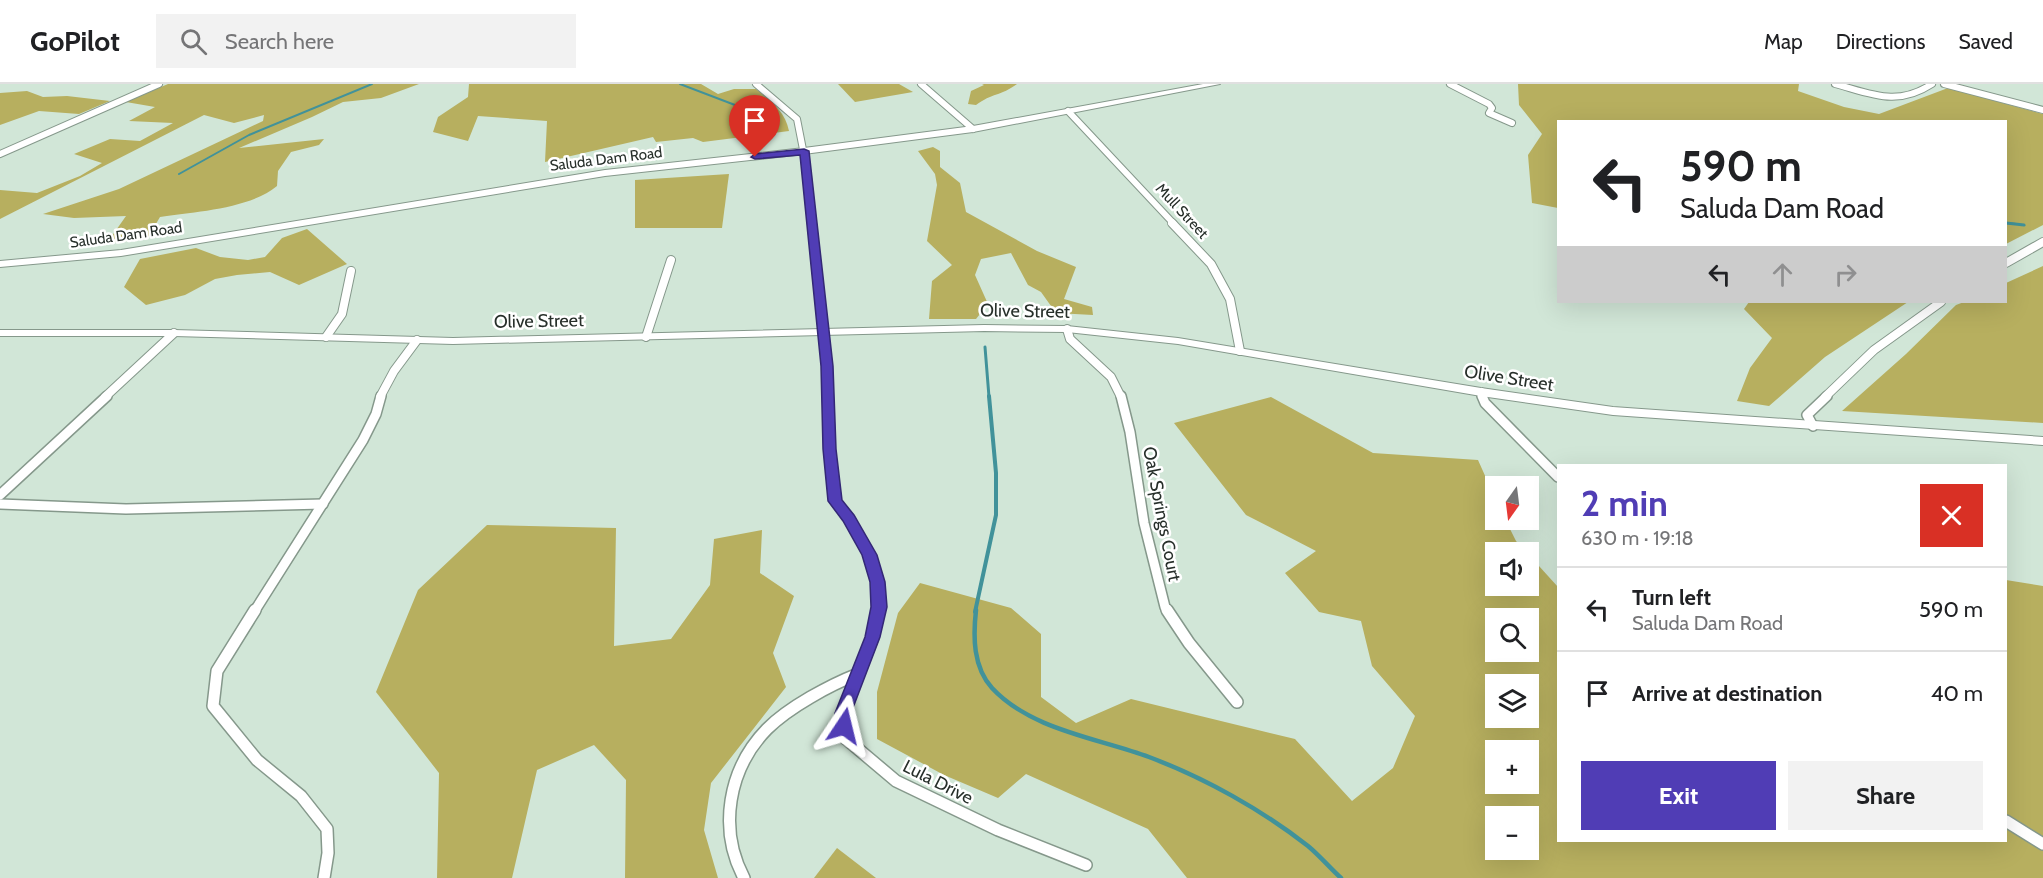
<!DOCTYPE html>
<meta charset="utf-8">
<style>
:root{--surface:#fff;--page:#f2f2f2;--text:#202124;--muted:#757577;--line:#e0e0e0;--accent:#503db5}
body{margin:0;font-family:Cabin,sans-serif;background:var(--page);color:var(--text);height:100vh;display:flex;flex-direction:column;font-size:22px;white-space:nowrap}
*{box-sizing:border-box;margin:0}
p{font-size:20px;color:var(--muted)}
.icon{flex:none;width:33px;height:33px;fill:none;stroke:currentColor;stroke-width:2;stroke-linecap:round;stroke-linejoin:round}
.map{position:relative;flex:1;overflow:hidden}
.details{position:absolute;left:1557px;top:380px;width:450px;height:378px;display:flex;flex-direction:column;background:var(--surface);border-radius:0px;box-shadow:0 6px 24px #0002}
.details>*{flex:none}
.guide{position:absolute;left:1557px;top:36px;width:450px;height:183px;border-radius:0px;box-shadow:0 6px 24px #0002;background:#fff;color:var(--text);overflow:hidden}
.needle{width:39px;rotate:194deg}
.buttons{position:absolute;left:1485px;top:392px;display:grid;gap:12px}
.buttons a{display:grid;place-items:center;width:54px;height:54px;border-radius:0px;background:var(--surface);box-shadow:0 6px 24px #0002;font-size:30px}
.pin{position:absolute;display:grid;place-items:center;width:51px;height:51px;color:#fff;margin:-62px -26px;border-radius:50% 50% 50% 0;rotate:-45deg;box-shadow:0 0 6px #0007}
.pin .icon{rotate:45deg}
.me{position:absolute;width:66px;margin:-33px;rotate:10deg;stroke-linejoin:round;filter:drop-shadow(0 0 4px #0008)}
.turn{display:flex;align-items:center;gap:21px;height:126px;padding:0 24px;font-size:27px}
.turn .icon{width:78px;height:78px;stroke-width:2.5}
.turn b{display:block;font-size:42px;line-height:51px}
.lanes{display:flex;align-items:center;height:57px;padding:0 24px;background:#0003;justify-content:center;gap:30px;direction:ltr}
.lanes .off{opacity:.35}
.round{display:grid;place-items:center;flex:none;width:63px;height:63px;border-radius:0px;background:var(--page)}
.head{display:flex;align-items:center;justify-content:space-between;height:102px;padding:0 24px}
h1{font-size:36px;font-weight:800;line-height:45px;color:var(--accent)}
.primary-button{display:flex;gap:12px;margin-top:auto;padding:12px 24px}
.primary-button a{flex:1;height:69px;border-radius:0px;background:var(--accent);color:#fff;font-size:24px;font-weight:800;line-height:69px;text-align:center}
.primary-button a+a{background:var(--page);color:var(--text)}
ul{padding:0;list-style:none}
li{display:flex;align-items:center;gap:18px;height:84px;padding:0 24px;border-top:2px solid var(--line)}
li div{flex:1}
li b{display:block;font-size:22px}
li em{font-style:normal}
header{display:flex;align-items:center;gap:36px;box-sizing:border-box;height:84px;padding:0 30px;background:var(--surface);border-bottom:2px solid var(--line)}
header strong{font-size:28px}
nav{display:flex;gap:33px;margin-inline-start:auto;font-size:21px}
.search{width:420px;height:54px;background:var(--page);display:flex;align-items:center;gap:15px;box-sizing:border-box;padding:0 21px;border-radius:0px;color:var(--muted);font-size:22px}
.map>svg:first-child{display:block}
.forest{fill:#b7af5f;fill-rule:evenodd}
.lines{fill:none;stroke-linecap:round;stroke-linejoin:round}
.stream-far3{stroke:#41929a;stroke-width:2}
.stream-far2{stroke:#41929a;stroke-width:3}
.stream-far1{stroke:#41929a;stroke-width:4}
.stream{stroke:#41929a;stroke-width:4.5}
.street-far3-casing{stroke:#85988b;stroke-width:8}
.street-far2-casing{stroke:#85988b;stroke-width:10}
.street-far1-casing{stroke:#85988b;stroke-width:12}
.street-casing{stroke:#85988b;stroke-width:14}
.secondary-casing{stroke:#85988b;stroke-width:2}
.street-far3{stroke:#fff;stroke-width:6}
.street-far2{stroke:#fff;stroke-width:8}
.street-far1{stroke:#fff;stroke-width:9}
.street{stroke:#fff;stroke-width:11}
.secondary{fill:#fff;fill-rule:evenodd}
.route{fill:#503db5;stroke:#342876;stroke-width:1.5}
.labels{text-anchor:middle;stroke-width:5;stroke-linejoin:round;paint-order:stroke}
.far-street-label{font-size:15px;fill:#272f2a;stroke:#fff}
.street-label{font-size:18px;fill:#272f2a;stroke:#fff}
</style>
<header>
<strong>GoPilot</strong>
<div class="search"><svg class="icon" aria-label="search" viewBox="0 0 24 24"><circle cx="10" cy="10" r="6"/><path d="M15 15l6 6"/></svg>Search here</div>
<nav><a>Map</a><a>Directions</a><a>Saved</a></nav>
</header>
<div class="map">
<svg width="2043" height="794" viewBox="0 0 2043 794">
<rect width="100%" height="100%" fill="#d1e6d7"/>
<g class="forest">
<path d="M168 0H419L381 14 343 18 312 33 239 64 324 55 319 61 291 68 278 87 277 102C250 125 194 128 160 133L147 155 107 159 126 132 74 134 43 130 119 105 263 37 264 31 234 39 204 31 0 135V106L37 109 80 92 102 79 74 70 110 55 140 57 173 39 129 37 155 23 126 18Z"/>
<path d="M469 0H701L718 10 734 5H756C771 17 785 27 789 47L703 58 693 54 656 58 653 53 545 78 547 37 478 32 468 57 433 48 438 33 468 13Z"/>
<polygon points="838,0 899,0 913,8 855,18"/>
<path d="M982 0H1017C1001 12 992 9 976 21L968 20 971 7 984 1Z"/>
<polygon points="1518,0 1799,0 1798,7 1844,23 1879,30 1948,4 2043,30 2043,141 2006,160 2006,38 1558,38 1558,124 1532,119 1528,71 1542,50 1519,21"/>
<polygon points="27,7 43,13 67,12 110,17 79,30 39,27 0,41 0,9"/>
<polygon points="933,63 940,67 940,83 960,99 966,128 1037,167 1076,183 1064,215 1092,223 1093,231 1056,229 1041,208 1028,201 1011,169 981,175 975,191 988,220 976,235 929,235 932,197 952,181 927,157 937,101 935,90 918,67"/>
<polygon points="729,90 722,144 635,144 635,96"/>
<polygon points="307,145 347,180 299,201 270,188 237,191 215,195 185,211 146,221 124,203 140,175 196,164 220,173 248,176 265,173 282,154"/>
<polygon points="2043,182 2043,339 1842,327 1906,270 1956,221 1964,218 2006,218 2006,199"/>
<polygon points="1749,218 1908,218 1825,273 1769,322 1737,317 1750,284 1772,254 1744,225"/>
<path d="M1271 313 1373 369 1478 376 1495 414 1496 435H1505L1516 457 1526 468H1496V501H1528L1529 471 1558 503V756H2006V496L2043 502V794H1187L1148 745 1026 690 998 714 944 691 877 655V608L898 529 920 499 1011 524 1041 550V613L1076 639 1131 615 1295 655 1352 717 1393 684 1415 632 1372 582 1361 537 1319 528 1285 489 1316 467 1246 431 1174 339ZM1496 534H1528V567H1496ZM1496 600H1528V633H1496ZM1496 666H1528V699H1496ZM1496 732H1528V765H1496Z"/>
<polygon points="487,441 616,444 614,562 671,555 710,501 714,455 762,446 760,489 794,512 773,569 786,603 711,699 704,746 718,794 625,794 626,696 594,661 537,686 512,794 437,794 439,689 376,608 418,506"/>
<polygon points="837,764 876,794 814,794"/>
</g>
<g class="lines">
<g class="stream-far3">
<polyline points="680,0 735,21"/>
<polyline points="179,90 249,51 372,0"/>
<polyline points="2006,139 2016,140"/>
</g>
<g class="stream-far2">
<polyline points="2006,139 2024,141"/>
<polyline points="985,263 989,313"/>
</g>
<polyline class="stream-far1" points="975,528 996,431 996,389 989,312"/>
<path class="stream" d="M976 526C973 553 973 583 992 604 1031 646 1098 654 1149 673 1205 694 1262 726 1308 762 1320 772 1330 784 1341 794"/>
<defs>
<g id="street-far3">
<polyline points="756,0 797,35 808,91 812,140"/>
<polyline points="921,0 973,45"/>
<polyline points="1450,0 1489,20 1492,24 1489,29 1512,39"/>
<path d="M1835 0C1872 10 1897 23 1932 0"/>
<polyline points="1944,0 2043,26"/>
<polyline points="1068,27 1174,140"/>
<polyline points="0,70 159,0"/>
</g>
<g id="street-far2">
<polyline points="812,139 827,282 828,313"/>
<polyline points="1172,139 1211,180 1230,215 1240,267"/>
<polyline points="2006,179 2043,158"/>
<polyline points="1067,245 1070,255 1111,293 1121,313"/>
<polyline points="326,253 342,230 351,187"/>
<polyline points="646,253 671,176"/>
<polyline points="1481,308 1483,313"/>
<polyline points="105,313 174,249"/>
<polyline points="380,313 394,287 417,256"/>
<polyline points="1825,313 1874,266 1941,218"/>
</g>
<g id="street-far1">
<polyline points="828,312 829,365 835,417 849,434 869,471 877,498 878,528"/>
<polyline points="1121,312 1130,348 1144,439 1165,523 1168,528"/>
<polyline points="1482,312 1485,319 1558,393"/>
<polyline points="1813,342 1807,331 1827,312"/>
<polyline points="0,411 107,312"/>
<polyline points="0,420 126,425 323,420"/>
<polyline points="254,528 363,356 376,330 381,312"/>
</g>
<g id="street">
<polyline points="255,526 217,587 213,622 257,676 301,712 327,745 328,769 324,794"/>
<polyline points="878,526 873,553 843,629 845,654 896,697 998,746 1086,781"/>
<polyline points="1167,526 1189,559 1237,618"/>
<polyline points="2006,737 2043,760"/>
<path d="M744 794C718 745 728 685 767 645 789 623 830 601 858 590"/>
</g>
<g id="secondary">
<polygon points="1203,0 1220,0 973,48 804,70 605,92 121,172 0,183 0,177 121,166 605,86 804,64 973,42"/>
<polygon points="984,241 1067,242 1178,254 1481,304 1613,323 2043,353 2043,361 1613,331 1481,312 1178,260 1067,248 984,247 453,260 174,252 0,252 0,246 174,246 453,254"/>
</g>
</defs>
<use href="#street-far3" class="street-far3-casing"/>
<use href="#street-far2" class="street-far2-casing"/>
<use href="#street-far1" class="street-far1-casing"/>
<use href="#street" class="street-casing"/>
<use href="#secondary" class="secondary-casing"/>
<use href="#street-far3" class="street-far3"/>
<use href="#street-far2" class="street-far2"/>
<use href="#street-far1" class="street-far1"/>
<use href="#street" class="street"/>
<use href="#secondary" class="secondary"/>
</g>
<polygon class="route" points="804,65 809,67 833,282 836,365 842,416 854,431 877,471 885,498 887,523 880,553 851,629 852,642 850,647 844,649 838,647 835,629 865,553 871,523 870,498 862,471 843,437 828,417 823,365 821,282 800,71 755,75 751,73 755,70"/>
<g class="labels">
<g class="far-street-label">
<text transform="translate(606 75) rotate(-7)" y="5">Saluda Dam Road</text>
<text transform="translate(1182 127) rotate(47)" y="5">Mull Street</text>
<text transform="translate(126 151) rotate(-8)" y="5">Saluda Dam Road</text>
</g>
<g class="street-label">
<text transform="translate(1025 227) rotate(1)" y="6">Olive Street</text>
<text transform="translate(539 237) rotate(-1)" y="6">Olive Street</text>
<text transform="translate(1509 294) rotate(9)" y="6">Olive Street</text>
<text transform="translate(1162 430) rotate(79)" y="6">Oak Springs Court</text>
<text transform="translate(938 698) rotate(27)" y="6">Lula Drive</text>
</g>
</g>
</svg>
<div class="buttons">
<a><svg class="needle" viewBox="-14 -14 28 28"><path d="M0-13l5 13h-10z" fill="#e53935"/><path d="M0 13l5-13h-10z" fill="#757577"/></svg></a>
<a><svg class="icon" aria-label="sound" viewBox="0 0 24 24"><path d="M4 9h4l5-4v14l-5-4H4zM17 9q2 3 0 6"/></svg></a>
<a><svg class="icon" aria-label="search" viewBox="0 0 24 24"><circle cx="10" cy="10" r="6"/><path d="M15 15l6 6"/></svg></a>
<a><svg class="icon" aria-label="layers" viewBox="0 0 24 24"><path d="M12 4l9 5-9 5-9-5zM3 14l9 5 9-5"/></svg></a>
<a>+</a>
<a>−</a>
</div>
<div class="pin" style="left:755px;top:73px;background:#d93025"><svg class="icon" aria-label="arrive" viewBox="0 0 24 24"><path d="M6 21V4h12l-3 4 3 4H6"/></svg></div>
<svg class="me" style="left:844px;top:642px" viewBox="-20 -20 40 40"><path d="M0-17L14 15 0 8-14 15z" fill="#503db5" stroke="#fff" stroke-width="4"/></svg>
<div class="guide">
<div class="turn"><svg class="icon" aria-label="left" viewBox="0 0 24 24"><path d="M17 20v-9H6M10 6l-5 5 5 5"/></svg><div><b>590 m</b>Saluda Dam Road</div></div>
<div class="lanes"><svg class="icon" aria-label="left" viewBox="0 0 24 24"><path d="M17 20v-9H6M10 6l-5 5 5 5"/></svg><svg class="icon off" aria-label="ahead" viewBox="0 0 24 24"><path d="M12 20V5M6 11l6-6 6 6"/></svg><svg class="icon off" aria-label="right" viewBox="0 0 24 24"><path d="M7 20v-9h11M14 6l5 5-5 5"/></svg></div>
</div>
<section class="details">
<div class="head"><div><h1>2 min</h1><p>630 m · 19:18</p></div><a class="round" style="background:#d93025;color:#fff"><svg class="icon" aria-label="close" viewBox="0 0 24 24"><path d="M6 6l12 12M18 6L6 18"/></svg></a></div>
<ul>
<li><svg class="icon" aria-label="left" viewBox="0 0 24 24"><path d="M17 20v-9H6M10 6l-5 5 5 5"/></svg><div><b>Turn left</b><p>Saluda Dam Road</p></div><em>590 m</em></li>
<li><svg class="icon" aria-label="arrive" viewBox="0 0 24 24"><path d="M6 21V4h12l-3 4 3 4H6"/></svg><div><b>Arrive at destination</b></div><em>40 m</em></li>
</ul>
<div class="primary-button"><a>Exit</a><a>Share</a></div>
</section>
</div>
